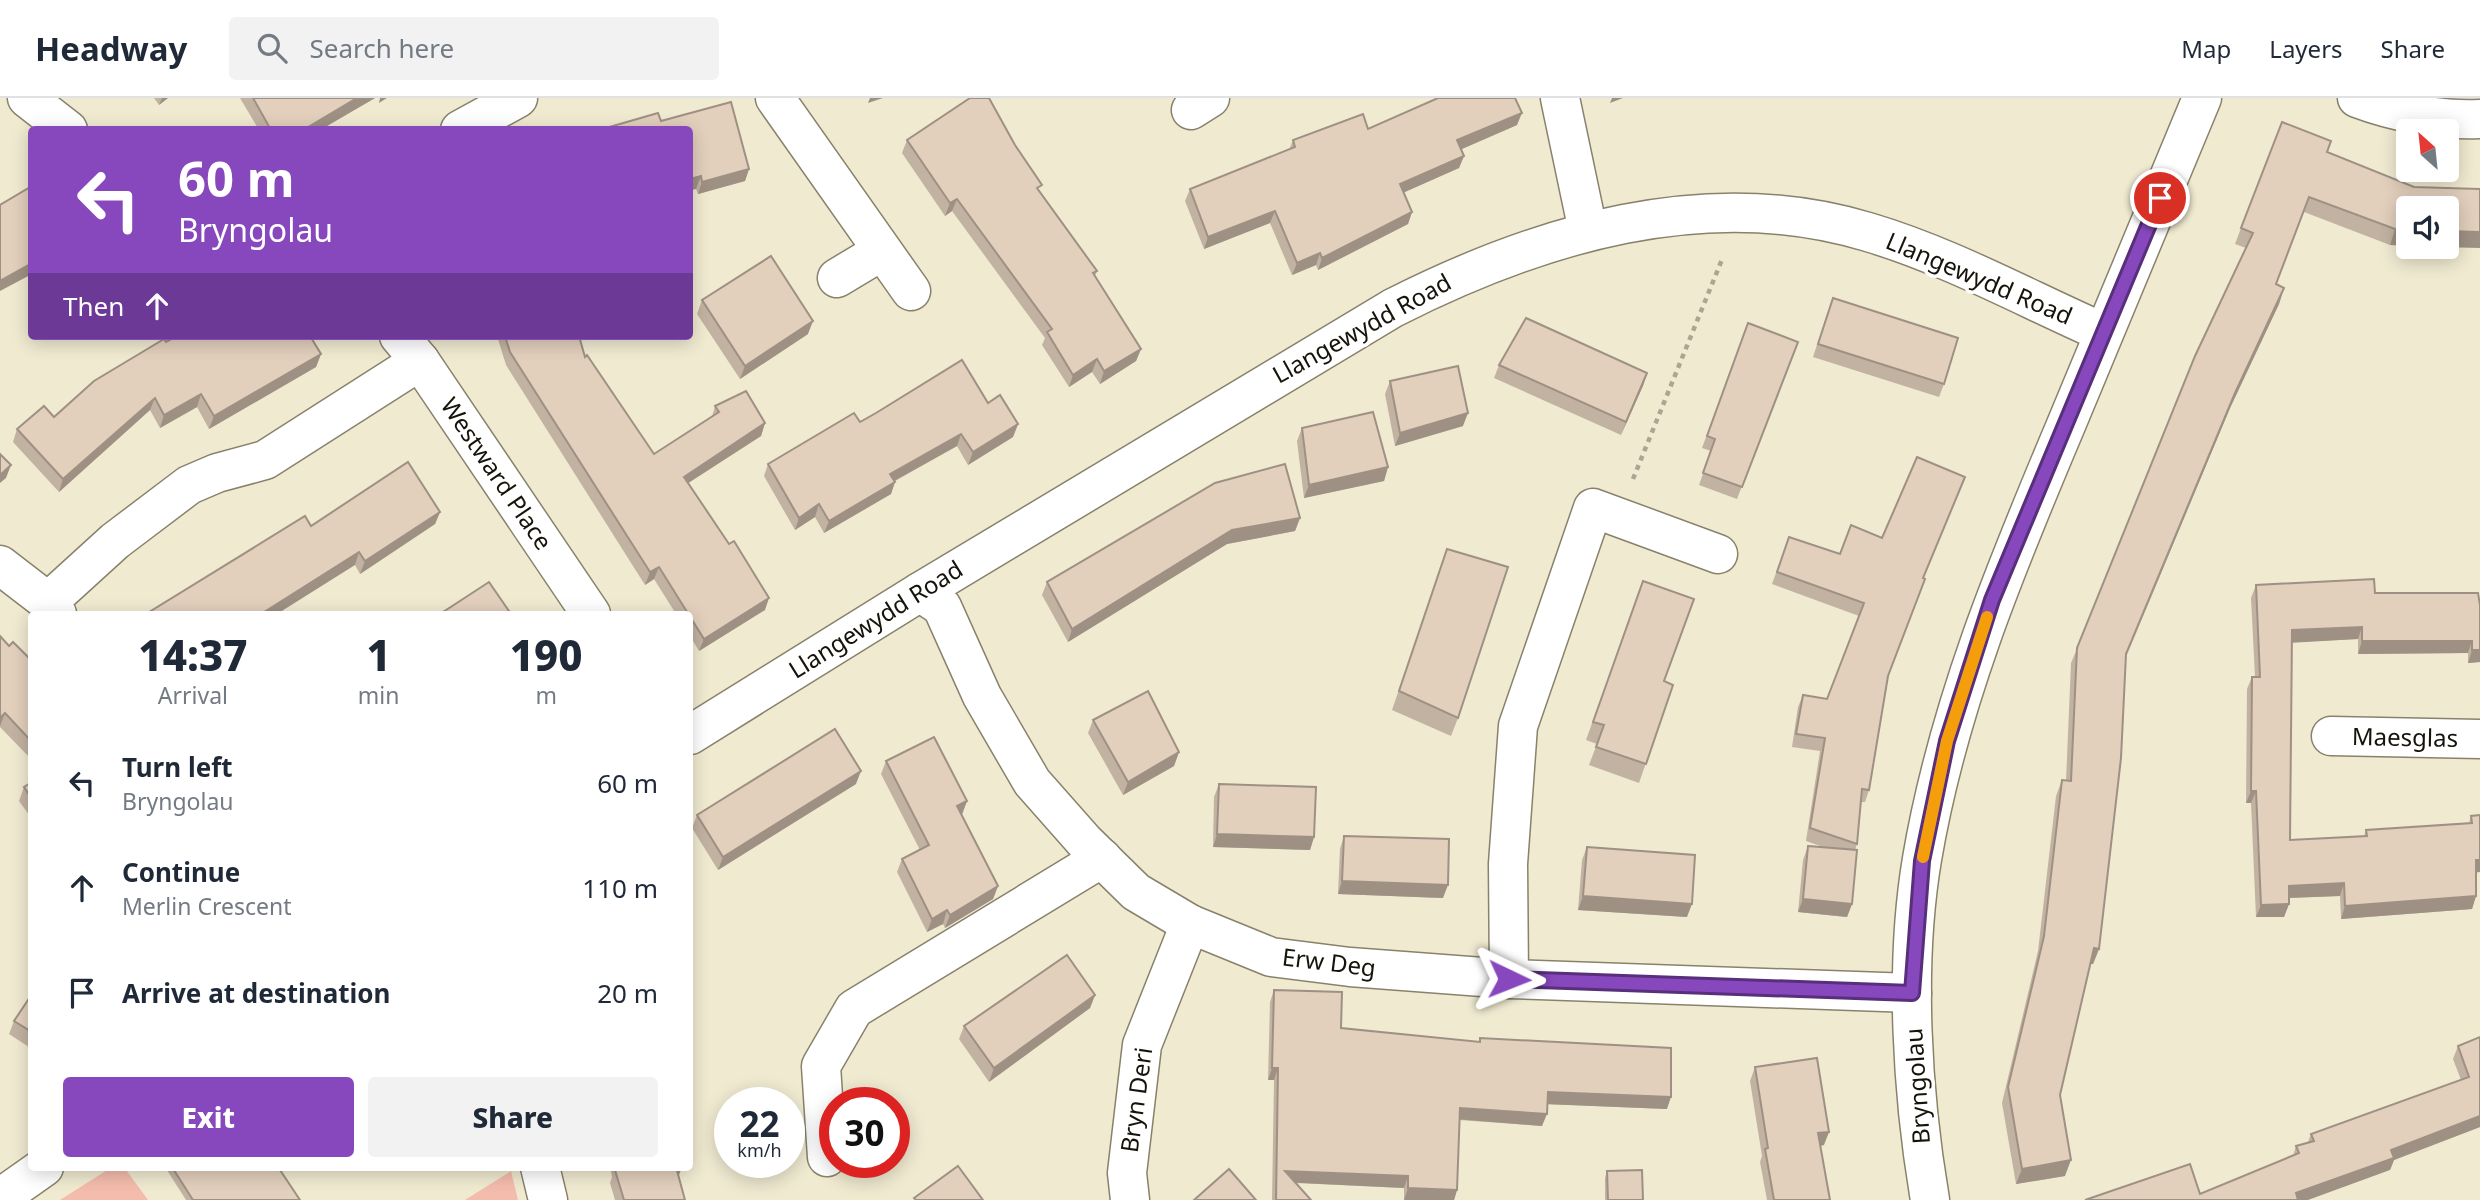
<!DOCTYPE html>
<style>
:root{--surface:#fff;--page:#f2f2f3;--text:#1f2937;--muted:#747a83;--line:#e0e1e3;--accent:#8848bd}
body{margin:0;font-family:"Noto Sans",sans-serif;background:var(--page);color:var(--text);height:100vh;display:flex;flex-direction:column;font-size:26px;white-space:nowrap}
*{box-sizing:border-box;margin:0}
p{font-size:23px;color:var(--muted)}
.icon{flex:none;width:38px;height:38px;fill:none;stroke:currentColor;stroke-width:2;stroke-linecap:round;stroke-linejoin:round}
.map{position:relative;flex:1;overflow:hidden}
.sheet{position:absolute;left:28px;top:513px;width:665px;height:560px;display:flex;flex-direction:column;background:var(--surface);border-radius:7px;box-shadow:0 4px 18px #0003}
.sheet>*{flex:none}
.banner{position:absolute;left:28px;top:28px;width:665px;height:214px;border-radius:7px;box-shadow:0 4px 18px #0003;background:#8848bd;color:#fff;overflow:hidden}
.needle{width:46px;rotate:333deg}
.tools{position:absolute;left:2396px;top:21px;display:grid;gap:14px}
.tools a{display:grid;place-items:center;width:63px;height:63px;border-radius:7px;background:var(--surface);box-shadow:0 4px 18px #0003;font-size:35px}
.speed{position:absolute;left:714px;top:989px;display:flex;gap:14px;font-size:35px;font-weight:700;text-align:center}
.speed>*{display:grid;place-content:center;width:91px;height:91px;border-radius:50%;background:var(--surface);box-shadow:0 4px 18px #0003;line-height:1}
.speed small{font-size:18px;font-weight:400}
.speed .limit{border:10px solid #d22;background:#fff;color:#111}
.pin{position:absolute;display:grid;place-items:center;width:60px;height:60px;color:#fff;margin:-30px;border:4px solid #fff;border-radius:50%;box-shadow:0 2px 7px #0007}
.me{position:absolute;width:77px;margin:-38px;rotate:92deg;stroke-linejoin:round;filter:drop-shadow(0 0 5px #0008)}
.turn{display:flex;align-items:center;gap:24px;height:147px;padding:0 35px;font-size:32px}
.turn .icon{width:91px;height:91px;stroke-width:2.5}
.turn b{display:block;font-size:49px;line-height:60px}
.then{display:flex;align-items:center;height:66px;padding:0 35px;background:#0003;gap:14px;font-size:26px}
.eta{display:flex;justify-content:space-evenly;align-items:center;height:119px;text-align:center}
.eta b{font-size:42px;font-weight:800;line-height:49px}
.button{display:flex;gap:14px;margin-top:auto;padding:14px 35px}
.button a{flex:1;height:80px;border-radius:7px;background:var(--accent);color:#fff;font-size:28px;font-weight:800;line-height:80px;text-align:center}
.button a+a{background:var(--page);color:var(--text)}
ul{padding:0;list-style:none}
li{display:flex;align-items:center;gap:21px;height:105px;padding:0 35px}
li div{flex:1}
li b{display:block;font-size:26px}
li em{font-style:normal}
header{display:flex;align-items:center;gap:42px;box-sizing:border-box;height:98px;padding:0 35px;background:var(--surface);border-bottom:2px solid var(--line)}
header strong{font-size:33px}
nav{display:flex;gap:38px;margin-inline-start:auto;font-size:24px}
.search{width:490px;height:63px;background:var(--page);display:flex;align-items:center;gap:18px;box-sizing:border-box;padding:0 24px;border-radius:7px;color:var(--muted);font-size:26px}
.map>svg:first-child{display:block}
.green{fill:#f4bcad}
.lines{fill:none;stroke-linecap:round;stroke-linejoin:round}
.minor-casing{stroke:#88826c;stroke-width:41}
.path{stroke:#aba692;stroke-width:4.5;stroke-dasharray:5 5;stroke-linecap:butt}
.minor{stroke:#fff;stroke-width:38}
.wall{fill:#c2b2a2}
.shaded-wall{fill:#9e9184}
.building{fill:#e2cfbc;stroke:#9e9184;stroke-width:2}
.route-casing{stroke:#582f7b;stroke-width:18}
.route{stroke:#8848bd;stroke-width:12}
.slow{stroke:#f59e0b;stroke-width:12}
.labels{text-anchor:middle;stroke-width:7;stroke-linejoin:round;paint-order:stroke}
.street-label{font-size:24px;fill:#15130a;stroke:#fff}
</style>
<header>
<strong>Headway</strong>
<div class="search"><svg class="icon" aria-label="search" viewBox="0 0 24 24"><circle cx="10" cy="10" r="6"/><path d="M15 15l6 6"/></svg>Search here</div>
<nav><a>Map</a><a>Layers</a><a>Share</a></nav>
</header>
<div class="map">
<svg width="2480" height="1102" viewBox="0 0 2480 1102">
<rect width="100%" height="100%" fill="#f0ead1"/>
<g class="green">
<polygon points="112,1069 124,1069 148,1102 60,1102"/>
<polygon points="511,1073 518,1102 465,1102"/>
</g>
<g class="lines">
<defs>
<g id="minor">
<polyline points="27,0 68,32"/>
<polyline points="775,0 911,193"/>
<polyline points="1560,0 1588,133"/>
<path d="M2357 0C2394 14 2440 23 2480 21"/>
<polyline points="1191,12 1210,0"/>
<polyline points="460,32 518,0"/>
<polyline points="837,180 882,153"/>
<polyline points="399,238 420,263 591,516"/>
<polyline points="0,467 48,504"/>
<polyline points="920,494 942,509 982,598 1032,684 1085,744 1136,794 1190,826 1271,859 1350,869 1509,881 1912,895"/>
<polyline points="57,516 48,504 115,443 189,387 217,375 265,362 420,263"/>
<path d="M690 637 920 494 1393 210C1539 136 1706 85 1868 134 1949 158 2025 200 2102 234"/>
<polyline points="2331,638 2480,641"/>
<polyline points="1509,881 1508,766 1518,628 1593,410 1718,456"/>
<polyline points="827,1059 821,968 854,911 1102,760"/>
<polyline points="540,1069 548,1102"/>
<polyline points="0,1100 44,1069"/>
<polyline points="1130,1102 1127,1075 1142,947 1190,826"/>
<path d="M1930 1102C1912 996 1904 868 1922 761 1948 608 2006 469 2066 327 2111 218 2156 109 2202 0"/>
</g>
</defs>
<use href="#minor" class="minor-casing"/>
<polyline class="path" points="1633,381 1723,159"/>
<use href="#minor" class="minor"/>
</g>
<g class="wall">
<polygon points="154,0 168,0 159,7"/>
<polygon points="240,0 375,0 320,32 259,32"/>
<polygon points="731,4 749,71 745,83 698,96 696,91 690,92 690,32 599,32 658,15 661,23"/>
<polygon points="1517,27 1461,51 1464,58 1459,70 1404,94 1412,114 1408,126 1318,172 1316,167 1292,177 1270,125 1204,151 1185,103 1190,91 1289,52 1293,42 1368,31"/>
<polygon points="907,42 1040,94 1097,173 1095,178 1141,251 1136,263 1100,286 1092,274 1069,289 1042,247 1045,240 952,113 945,118 902,55"/>
<polygon points="2327,54 2414,89 2390,147 2304,114 2276,186 2284,190 2279,206 2230,310 2126,558 2099,851 2093,866 2090,866 2060,997 2065,1078 2016,1086 2002,1005 2038,853 2056,698 2062,682 2066,683 2071,565 2246,150 2235,146 2241,130"/>
<polygon points="702,202 808,236 740,281 697,216"/>
<polygon points="1828,213 1944,286 1939,299 1813,259"/>
<polygon points="1748,225 1798,244 1737,401 1699,387 1711,353 1702,350"/>
<polygon points="497,238 579,238 585,259 654,356 712,319 715,308 765,325 761,338 688,385 765,512 699,553 690,538 690,516 676,516 654,481 645,487 506,267"/>
<polygon points="166,244 321,256 316,269 209,331 197,309 160,330 150,312 59,394 13,344 17,331 54,319"/>
<polygon points="1499,267 1647,275 1621,337 1494,280"/>
<polygon points="1390,283 1463,328 1395,348 1385,296"/>
<polygon points="988,305 1018,326 1013,339 968,367 957,348 895,383 891,396 824,435 815,419 795,432 764,378 768,366"/>
<polygon points="1302,330 1388,369 1384,383 1304,400 1297,343"/>
<polygon points="1960,392 1923,480 1888,579 1869,692 1865,704 1861,704 1857,746 1855,752 1852,806 1847,819 1798,814 1803,762 1808,748 1826,750 1806,743 1820,653 1792,649 1798,609 1803,597 1827,601 1859,518 1772,486 1789,439 1840,456 1882,440"/>
<polygon points="440,414 435,426 360,476 355,467 311,428"/>
<polygon points="1300,420 1295,433 1227,446 1068,544 1042,497 1047,484"/>
<polygon points="1441,469 1458,620 1451,638 1392,612"/>
<polygon points="1643,483 1664,583 1673,587 1639,685 1589,667 1597,646 1586,642"/>
<polygon points="2256,487 2375,495 2480,507 2480,564 2468,565 2468,555 2358,556 2358,541 2292,544 2290,742 2364,738 2366,732 2469,725 2471,718 2480,774 2476,774 2476,798 2472,811 2341,821 2340,798 2289,800 2289,806 2284,819 2256,819 2251,705 2246,705 2247,591 2252,579 2255,579 2251,500"/>
<polygon points="0,538 9,548 32,563 32,662 0,629"/>
<polygon points="1093,622 1179,654 1174,668 1123,697 1088,635"/>
<polygon points="886,663 967,703 962,717 998,788 993,801 945,830 943,826 927,834 897,774 902,761 920,752 881,676"/>
<polygon points="32,684 32,721 19,703 24,689"/>
<polygon points="856,686 718,772 692,730 697,717"/>
<polygon points="1219,686 1314,739 1310,752 1213,749 1214,699"/>
<polygon points="1344,738 1443,800 1338,796 1340,751"/>
<polygon points="1587,749 1687,819 1578,812 1582,762"/>
<polygon points="1274,892 1341,930 1479,944 1480,940 1667,1011 1547,1006 1542,1028 1459,1022 1457,1092 1454,1102 1404,1102 1404,1090 1296,1085 1311,1102 1272,1102 1274,982 1268,982 1270,904"/>
<polygon points="32,896 32,951 9,936 14,923"/>
<polygon points="1095,897 1090,910 989,984 959,941 964,928"/>
<polygon points="2480,939 2480,1029 2394,1062 2390,1072 2293,1058 2296,1048 2308,1044 2311,1036 2461,982 2453,961 2458,948"/>
<polygon points="1755,969 1824,1047 1820,1048 1830,1102 1767,1102 1760,1064 1762,1058 1750,983"/>
<polygon points="165,1069 278,1069 300,1102 186,1102"/>
<polygon points="610,1069 682,1069 678,1077 685,1102 615,1102 610,1085 612,1079"/>
<polygon points="1607,1073 1643,1102 1605,1102 1605,1080"/>
</g>
<g class="shaded-wall">
<polygon points="162,0 168,0 159,7"/>
<polygon points="357,0 375,0 320,32 303,32"/>
<polygon points="380,0 387,0 379,5"/>
<polygon points="870,0 883,0 868,5"/>
<polygon points="1612,0 1623,0 1610,5"/>
<polygon points="1522,15 1517,27 1453,55 1457,42"/>
<polygon points="1464,58 1459,70 1396,98 1400,86"/>
<polygon points="749,71 745,83 698,96 702,84"/>
<polygon points="701,78 696,91 690,92 690,81"/>
<polygon points="957,101 952,113 945,118 950,105"/>
<polygon points="1275,113 1270,125 1204,151 1208,139"/>
<polygon points="1412,114 1408,126 1318,172 1322,160"/>
<polygon points="2395,131 2408,132 2408,148 2390,147"/>
<polygon points="2446,133 2480,134 2480,150 2438,149 2446,149"/>
<polygon points="1320,155 1316,167 1292,177 1297,165"/>
<polygon points="32,165 32,176 0,193 0,183"/>
<polygon points="2284,190 2279,206 2230,310 2121,571 2235,295"/>
<polygon points="813,223 808,236 740,281 745,268"/>
<polygon points="1141,251 1136,263 1100,286 1104,273"/>
<polygon points="321,256 316,269 209,331 214,318"/>
<polygon points="1097,261 1092,274 1069,289 1073,277"/>
<polygon points="1647,275 1643,288 1621,337 1626,324"/>
<polygon points="201,296 197,309 160,330 164,317"/>
<polygon points="155,300 150,312 59,394 63,381"/>
<polygon points="1468,315 1463,328 1395,348 1400,335"/>
<polygon points="765,325 761,338 679,391 684,379"/>
<polygon points="1018,326 1013,339 968,367 973,354"/>
<polygon points="961,336 957,348 885,388 890,376"/>
<polygon points="11,367 6,380 0,385 0,377"/>
<polygon points="1388,369 1384,383 1304,400 1309,387"/>
<polygon points="895,384 891,396 824,435 829,423"/>
<polygon points="819,406 815,419 795,432 799,420"/>
<polygon points="440,414 435,426 360,476 365,463"/>
<polygon points="1300,420 1295,433 1227,446 1068,544 1072,531 1232,432"/>
<polygon points="359,454 355,467 277,516 261,516"/>
<polygon points="659,469 654,481 645,487 650,474"/>
<polygon points="769,500 765,512 699,553 704,541"/>
<polygon points="2362,529 2358,541 2288,545 2292,532"/>
<polygon points="2362,543 2472,543 2468,555 2358,556"/>
<polygon points="2472,552 2480,552 2480,564 2468,565"/>
<polygon points="5,615 0,628 0,629 0,620"/>
<polygon points="1179,654 1174,668 1123,697 1128,684"/>
<polygon points="861,673 856,686 718,772 723,759"/>
<polygon points="2251,693 2256,693 2251,705 2246,705"/>
<polygon points="967,703 962,716 953,721 957,708"/>
<polygon points="1217,736 1314,739 1310,752 1213,749"/>
<polygon points="2476,762 2480,762 2480,774 2472,775"/>
<polygon points="1342,783 1448,787 1443,800 1338,796"/>
<polygon points="2344,785 2340,798 2285,800 2289,788"/>
<polygon points="998,788 993,801 945,830 950,817"/>
<polygon points="1583,798 1692,806 1687,819 1578,812"/>
<polygon points="2476,798 2472,811 2341,821 2345,808"/>
<polygon points="1803,801 1852,806 1847,819 1798,814"/>
<polygon points="2289,806 2284,819 2256,819 2261,807"/>
<polygon points="947,812 943,826 927,834 932,821"/>
<polygon points="2094,850 2099,851 2093,866 2088,866"/>
<polygon points="1095,897 1090,910 989,984 994,970"/>
<polygon points="1272,970 1278,970 1274,982 1268,982"/>
<polygon points="1548,994 1671,999 1667,1011 1543,1006"/>
<polygon points="1460,1010 1547,1016 1542,1028 1455,1021"/>
<polygon points="2480,1018 2480,1029 2394,1062 2390,1072 2308,1102 2293,1102 2296,1095 2391,1052"/>
<polygon points="1829,1034 1824,1047 1813,1049 1818,1035"/>
<polygon points="2071,1062 2065,1078 2016,1086 2022,1071"/>
<polygon points="674,1069 682,1069 679,1077 671,1079"/>
<polygon points="1285,1073 1408,1078 1404,1090 1281,1084"/>
<polygon points="1408,1090 1457,1092 1454,1102 1404,1102"/>
</g>
<g class="building">
<polygon points="253,0 357,0 303,32 271,32"/>
<polygon points="970,0 989,0 1015,47 1042,87 1037,90 1097,173 1093,175 1141,251 1104,273 1097,261 1073,277 1047,234 1052,231 957,101 950,105 907,42"/>
<polygon points="1438,0 1515,0 1522,15 1457,42 1464,58 1400,86 1412,114 1322,160 1320,155 1297,165 1275,113 1208,139 1190,91 1295,49 1293,42 1363,16 1368,31"/>
<polygon points="731,4 749,71 702,84 701,78 690,81 690,32 599,32 658,15 661,23"/>
<polygon points="2282,24 2331,43 2327,54 2414,89 2480,91 2480,134 2446,133 2446,110 2408,110 2408,132 2395,131 2309,99 2276,186 2284,190 2235,295 2126,556 2121,660 2099,851 2094,850 2060,997 2071,1062 2022,1071 2008,989 2044,838 2062,682 2071,683 2077,550 2195,258 2253,135 2241,130"/>
<polygon points="32,88 32,165 0,183 0,107"/>
<polygon points="771,158 813,223 745,268 702,202"/>
<polygon points="1833,200 1958,240 1944,286 1818,246"/>
<polygon points="1526,220 1647,275 1626,324 1499,267"/>
<polygon points="1748,225 1798,244 1742,389 1703,375 1715,341 1707,338"/>
<polygon points="177,238 310,238 321,256 214,318 201,296 164,317 155,300 63,381 17,331 44,308 54,319 94,283 164,241 166,244"/>
<polygon points="505,238 579,238 585,259 587,257 654,356 719,314 715,308 746,293 765,325 684,379 729,446 734,443 769,500 704,541 659,469 650,474 510,254"/>
<polygon points="962,262 988,305 1000,297 1018,326 973,354 961,336 890,376 895,384 829,423 819,406 799,420 768,366 854,315 860,324 876,315"/>
<polygon points="1458,268 1468,315 1400,335 1390,283"/>
<polygon points="1373,314 1388,369 1309,387 1302,330"/>
<polygon points="0,356 11,367 0,377"/>
<polygon points="1917,359 1965,379 1923,480 1925,481 1888,578 1869,692 1862,691 1857,746 1810,730 1825,640 1796,636 1803,597 1827,601 1864,505 1777,474 1789,439 1840,456 1851,427 1882,440"/>
<polygon points="408,364 440,414 365,463 359,454 261,516 146,516 305,418 311,428"/>
<polygon points="1285,366 1300,420 1232,432 1072,531 1047,484 1215,385"/>
<polygon points="1447,451 1508,469 1458,620 1399,593"/>
<polygon points="2374,481 2375,495 2478,495 2480,507 2480,552 2472,552 2472,543 2362,543 2362,529 2292,532 2290,742 2367,738 2366,732 2472,725 2471,718 2480,717 2480,762 2476,762 2476,798 2345,808 2344,785 2289,788 2289,806 2261,807 2256,693 2251,693 2252,579 2260,579 2256,487"/>
<polygon points="1643,483 1694,501 1664,583 1673,587 1646,666 1596,649 1604,627 1593,624"/>
<polygon points="489,484 511,516 440,516"/>
<polygon points="0,538 9,548 13,544 32,563 32,644 5,615 0,620"/>
<polygon points="1148,593 1179,654 1128,684 1093,622"/>
<polygon points="835,631 861,673 723,759 697,717"/>
<polygon points="934,639 967,703 957,708 998,788 950,817 947,812 932,821 902,761 929,747 886,663"/>
<polygon points="32,684 32,701 24,689"/>
<polygon points="1219,686 1316,689 1314,739 1217,736"/>
<polygon points="1344,738 1449,741 1448,787 1342,783"/>
<polygon points="1808,748 1857,752 1852,806 1803,801"/>
<polygon points="1587,749 1695,757 1692,806 1583,798"/>
<polygon points="1067,857 1095,897 994,970 964,928"/>
<polygon points="1274,892 1342,894 1341,930 1480,944 1480,940 1671,950 1671,999 1548,994 1547,1016 1460,1010 1457,1092 1408,1090 1408,1078 1285,1073 1311,1102 1276,1102 1278,970 1272,970"/>
<polygon points="32,896 32,934 14,923"/>
<polygon points="2480,939 2480,1018 2391,1052 2394,1060 2296,1095 2298,1102 2085,1102 2190,1066 2200,1096 2299,1055 2296,1048 2314,1043 2311,1036 2469,979 2458,948"/>
<polygon points="1817,960 1829,1034 1818,1035 1830,1102 1774,1102 1765,1051 1768,1050 1755,969"/>
<polygon points="958,1068 983,1102 916,1102 914,1100"/>
<polygon points="172,1069 278,1069 300,1102 193,1102"/>
<polygon points="618,1069 676,1069 685,1102 624,1102 615,1072 618,1071"/>
<polygon points="1229,1071 1256,1102 1194,1102"/>
<polygon points="1642,1072 1643,1102 1608,1102 1607,1073"/>
</g>
<g class="lines">
<defs>
<polyline id="route" points="1509,881 1912,895 1922,763 1947,643 1992,502 2160,100"/>
</defs>
<use href="#route" class="route-casing"/>
<use href="#route" class="route"/>
<polyline class="slow" points="1923,759 1947,643 1987,519"/>
</g>
<g class="labels">
<g class="street-label">
<text transform="translate(1979 181) rotate(23)" y="8">Llangewydd Road</text>
<text transform="translate(1362 231) rotate(-29)" y="8">Llangewydd Road</text>
<text transform="translate(496 376) rotate(56)" y="8">Westward Place</text>
<text transform="translate(876 522) rotate(-32)" y="8">Llangewydd Road</text>
<text transform="translate(2405 640) rotate(1)" y="8">Maesglas</text>
<text transform="translate(1329 865) rotate(7)" y="8">Erw Deg</text>
<text transform="translate(1918 988) rotate(-94)" y="8">Bryngolau</text>
<text transform="translate(1137 1002) rotate(-82)" y="8">Bryn Deri</text>
</g>
</g>
</svg>
<div class="tools">
<a><svg class="needle" viewBox="-14 -14 28 28"><path d="M0-13l5 13h-10z" fill="#e53935"/><path d="M0 13l5-13h-10z" fill="#747a83"/></svg></a>
<a><svg class="icon" aria-label="sound" viewBox="0 0 24 24"><path d="M4 9h4l5-4v14l-5-4H4zM17 9q2 3 0 6"/></svg></a>
</div>
<div class="speed"><div>22<small>km/h</small></div><div class="limit">30</div></div>
<div class="pin" style="left:2160px;top:100px;background:#d93025"><svg class="icon" aria-label="arrive" viewBox="0 0 24 24"><path d="M6 21V4h12l-3 4 3 4H6"/></svg></div>
<svg class="me" style="left:1509px;top:881px" viewBox="-20 -20 40 40"><path d="M0-17L14 15 0 8-14 15z" fill="#8848bd" stroke="#fff" stroke-width="4"/></svg>
<div class="banner">
<div class="turn"><svg class="icon" aria-label="left" viewBox="0 0 24 24"><path d="M17 20v-9H6M10 6l-5 5 5 5"/></svg><div><b>60 m</b>Bryngolau</div></div>
<div class="then">Then<svg class="icon" aria-label="ahead" viewBox="0 0 24 24"><path d="M12 20V5M6 11l6-6 6 6"/></svg></div>
</div>
<section class="sheet">
<div class="eta">
<div><b>14:37</b><p>Arrival</p></div>
<div><b>1</b><p>min</p></div>
<div><b>190</b><p>m</p></div>
</div>
<ul>
<li><svg class="icon" aria-label="left" viewBox="0 0 24 24"><path d="M17 20v-9H6M10 6l-5 5 5 5"/></svg><div><b>Turn left</b><p>Bryngolau</p></div><em>60 m</em></li>
<li><svg class="icon" aria-label="ahead" viewBox="0 0 24 24"><path d="M12 20V5M6 11l6-6 6 6"/></svg><div><b>Continue</b><p>Merlin Crescent</p></div><em>110 m</em></li>
<li><svg class="icon" aria-label="arrive" viewBox="0 0 24 24"><path d="M6 21V4h12l-3 4 3 4H6"/></svg><div><b>Arrive at destination</b></div><em>20 m</em></li>
</ul>
<div class="button"><a>Exit</a><a>Share</a></div>
</section>
</div>
